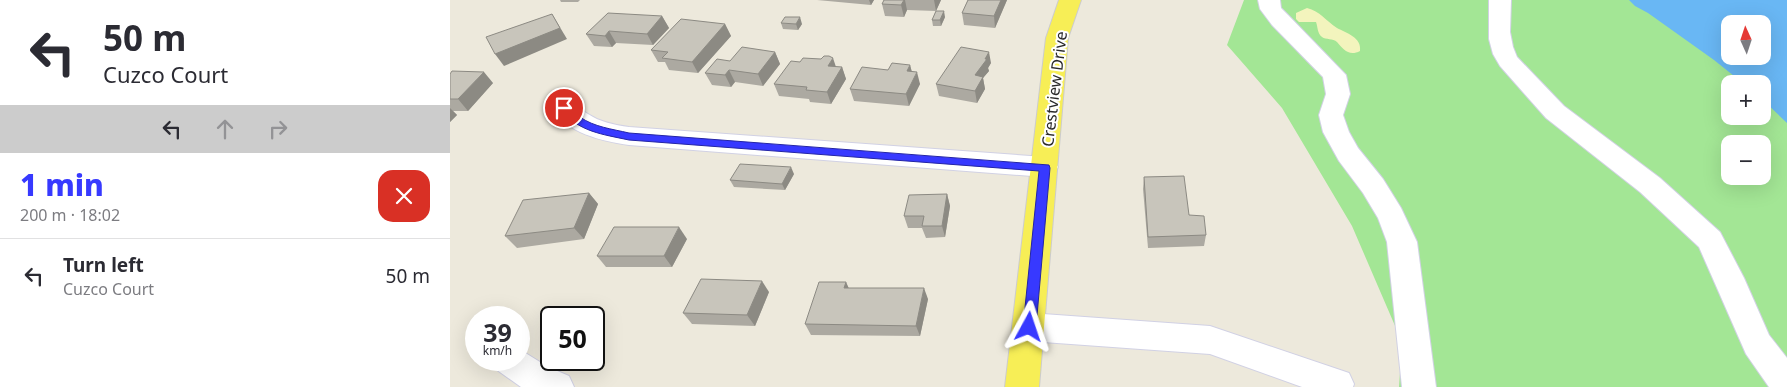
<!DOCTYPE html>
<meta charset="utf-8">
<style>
:root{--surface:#fff;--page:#f2f2f3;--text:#2b2b33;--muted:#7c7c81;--line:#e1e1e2;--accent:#3739ff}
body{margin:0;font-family:"Noto Sans",sans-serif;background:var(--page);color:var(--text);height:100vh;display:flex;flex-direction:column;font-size:19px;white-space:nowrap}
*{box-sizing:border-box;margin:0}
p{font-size:16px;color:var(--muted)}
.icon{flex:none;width:28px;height:28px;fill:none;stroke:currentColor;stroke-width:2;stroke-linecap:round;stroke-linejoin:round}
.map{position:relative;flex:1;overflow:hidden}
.panel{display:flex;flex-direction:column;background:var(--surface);width:450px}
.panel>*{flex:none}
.hud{background:#fff;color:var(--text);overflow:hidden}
.needle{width:32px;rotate:357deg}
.buttons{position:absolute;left:1271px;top:15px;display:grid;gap:10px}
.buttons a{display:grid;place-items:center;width:50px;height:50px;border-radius:10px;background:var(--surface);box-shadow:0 5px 20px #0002;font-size:25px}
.speed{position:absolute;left:15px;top:306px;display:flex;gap:10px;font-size:25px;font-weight:700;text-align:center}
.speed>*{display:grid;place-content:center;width:65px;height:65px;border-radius:50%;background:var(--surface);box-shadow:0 5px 20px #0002;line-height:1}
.speed small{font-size:12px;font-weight:400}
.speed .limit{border:2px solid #111;border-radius:8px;background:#fff;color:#111}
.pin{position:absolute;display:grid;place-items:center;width:42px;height:42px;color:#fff;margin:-21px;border:2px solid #fff;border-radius:50%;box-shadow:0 1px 5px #0007}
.me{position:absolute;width:55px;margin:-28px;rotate:5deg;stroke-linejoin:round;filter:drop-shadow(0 0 4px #0008)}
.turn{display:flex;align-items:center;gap:18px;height:105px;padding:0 20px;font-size:22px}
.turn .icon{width:65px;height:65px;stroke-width:2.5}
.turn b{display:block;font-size:35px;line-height:42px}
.lanes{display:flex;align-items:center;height:48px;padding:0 20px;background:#0003;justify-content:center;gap:25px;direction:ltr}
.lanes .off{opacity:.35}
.round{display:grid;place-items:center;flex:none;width:52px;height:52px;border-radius:15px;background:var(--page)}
.summary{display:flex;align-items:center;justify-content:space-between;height:85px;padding:0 20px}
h1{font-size:30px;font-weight:800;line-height:38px;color:var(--accent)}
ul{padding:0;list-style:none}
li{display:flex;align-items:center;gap:15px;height:75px;padding:0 20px;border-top:1px solid var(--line)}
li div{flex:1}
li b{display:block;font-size:19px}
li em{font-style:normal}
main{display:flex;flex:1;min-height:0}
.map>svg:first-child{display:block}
.green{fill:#a3e695;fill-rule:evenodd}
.sand{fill:#f3f4bd}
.water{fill:#69b7f4;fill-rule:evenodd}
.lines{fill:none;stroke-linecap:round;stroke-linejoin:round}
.minor-casing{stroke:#d1d1e4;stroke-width:2}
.major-casing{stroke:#ccc;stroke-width:2}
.minor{fill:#fff;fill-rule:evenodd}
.major{fill:#f7ee56;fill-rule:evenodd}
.wall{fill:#aca9a1}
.shaded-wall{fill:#8c8a83}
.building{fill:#c8c5bb;stroke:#8c8a83}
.route{fill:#3739ff;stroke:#2425a6}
.labels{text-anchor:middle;stroke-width:4;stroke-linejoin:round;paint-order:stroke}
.street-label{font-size:16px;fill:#2a2a2a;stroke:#fff}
</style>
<main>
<section class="panel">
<div class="hud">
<div class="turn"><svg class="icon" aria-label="left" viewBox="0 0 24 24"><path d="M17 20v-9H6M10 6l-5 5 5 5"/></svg><div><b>50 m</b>Cuzco Court</div></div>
<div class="lanes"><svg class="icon" aria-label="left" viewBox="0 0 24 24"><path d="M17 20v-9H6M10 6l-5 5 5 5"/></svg><svg class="icon off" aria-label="ahead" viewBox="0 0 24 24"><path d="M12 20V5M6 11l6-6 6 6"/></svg><svg class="icon off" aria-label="right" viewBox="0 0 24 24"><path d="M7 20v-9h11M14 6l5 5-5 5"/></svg></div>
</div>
<div class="summary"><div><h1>1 min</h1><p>200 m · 18:02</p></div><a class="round" style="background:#d93025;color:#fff"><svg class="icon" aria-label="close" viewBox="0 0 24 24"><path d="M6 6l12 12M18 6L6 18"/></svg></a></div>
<ul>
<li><svg class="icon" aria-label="left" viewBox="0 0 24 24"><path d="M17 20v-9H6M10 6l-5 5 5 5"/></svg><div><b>Turn left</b><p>Cuzco Court</p></div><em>50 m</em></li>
</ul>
</section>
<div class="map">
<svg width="1337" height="387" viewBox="0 0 1337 387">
<rect width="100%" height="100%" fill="#ede9dc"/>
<path class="green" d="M794 0H1337V387H949L952 342 902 226 832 108 777 45ZM1280 24H1312V56H1280ZM1280 84H1312V116H1280ZM1280 144H1312V176H1280Z"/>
<path class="sand" d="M857 8C870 11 876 21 887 28 896 33 912 37 910 51 899 57 893 49 887 42 883 38 876 40 872 37 867 33 868 27 866 22H849L846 19V13Z"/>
<path class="water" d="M1179 0H1337V123L1313 100 1312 84H1294L1264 60 1198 13 1185 6ZM1280 24H1312V56H1280Z"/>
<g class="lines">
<defs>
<g id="minor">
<polygon points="808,0 830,0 831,8 838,15 896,75 900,94 893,115 899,132 908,148 933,179 951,208 967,242 986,387 952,387 937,242 928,218 913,193 889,161 873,132 869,115 876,94 873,77 822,25 810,9"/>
<polygon points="1039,0 1061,0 1060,32 1063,47 1067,57 1114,106 1210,178 1270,232 1294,278 1319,335 1337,358 1337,387 1319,387 1296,354 1249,247 1190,192 1096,118 1050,66 1043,54 1039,39"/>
<path d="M114 100C124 103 129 109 138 114 150 122 164 125 179 127L595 157 604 160 608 167 604 174 595 177 179 145C151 141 117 133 102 108L105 102Z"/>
<polygon points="579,313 760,326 899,373 904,384 903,387 852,387 760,354 579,341 568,337 563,327 568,317"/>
<polygon points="69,349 98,367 119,376 124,387 71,387 47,370 42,360 69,360"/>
</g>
<polygon id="major" points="609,0 631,0 618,38 589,387 555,387 596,38"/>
</defs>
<use href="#minor" class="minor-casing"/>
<use href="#major" class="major-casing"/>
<use href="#minor" class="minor"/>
<use href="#major" class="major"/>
</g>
<g class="wall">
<polygon points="110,0 130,0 128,2 111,2"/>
<polygon points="367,0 424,0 421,5"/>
<polygon points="434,0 491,0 486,11 495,17 491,26 483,26 482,20 486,11 457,10 454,17 435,16 432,4"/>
<polygon points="518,0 557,0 545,28 514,25 512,13"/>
<polygon points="212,16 219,28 203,45 166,43 162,47 144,46 136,34"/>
<polygon points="331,23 352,24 348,30 333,29"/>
<polygon points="275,24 281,36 248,73 219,70 215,62 208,62 201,50"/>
<polygon points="325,52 330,64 313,86 285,82 281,87 262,85 255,73 280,61"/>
<polygon points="371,59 385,67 392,67 396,79 381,104 360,102 359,99 329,96 324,84 350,62"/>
<polygon points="541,63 538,68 539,71 533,78 535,89 527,103 489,96 486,84"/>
<polygon points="460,65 462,72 470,84 459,106 404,101 400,89 438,70"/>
<polygon points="0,74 43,83 18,111 3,111 7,115 0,122"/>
<polygon points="344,174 335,190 284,187 280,180"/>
<polygon points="694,177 739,215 756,235 754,246 698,248 693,189"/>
<polygon points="139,193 148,204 134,239 67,248 55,236"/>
<polygon points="497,194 500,206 495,237 476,238 472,228 458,228 454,216"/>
<polygon points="237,239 222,267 156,267 147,256"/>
<polygon points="396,282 398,288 478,299 470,336 361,335 355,324"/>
<polygon points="319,292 305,326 242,324 233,313"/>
</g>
<g class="shaded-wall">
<polygon points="419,0 424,0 421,5"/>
<polygon points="454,0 455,0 457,10 454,17 451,5"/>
<polygon points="484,0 491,0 486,11"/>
<polygon points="551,0 557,0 545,28 544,16"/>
<polygon points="494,11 495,17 491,26 490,20"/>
<polygon points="102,14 117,39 54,66 45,54"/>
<polygon points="212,16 219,28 203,45 197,34"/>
<polygon points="350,17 352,24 348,30 346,24"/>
<polygon points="275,24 281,36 248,73 242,62"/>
<polygon points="159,31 166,43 162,47 155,36"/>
<polygon points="325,52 330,64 313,86 308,74"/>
<polygon points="539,52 541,63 538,68 539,71 533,78 535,89 527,103 525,91 525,75"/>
<polygon points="383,58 387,70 378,66"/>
<polygon points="460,65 463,77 457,71"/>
<polygon points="392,67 396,79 381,104 377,92"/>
<polygon points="279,70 285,82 281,87 275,75"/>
<polygon points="34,72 43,83 18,111 8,99"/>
<polygon points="467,72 470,84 459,106 456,94"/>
<polygon points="0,108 7,115 0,122"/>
<polygon points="341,167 344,174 335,190 332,184"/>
<polygon points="139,193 148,204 134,239 124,228"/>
<polygon points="497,194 500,206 495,237 492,226"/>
<polygon points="229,227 237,239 222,267 214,256"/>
<polygon points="312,281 319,292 305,326 297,315"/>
<polygon points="396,282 401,293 394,288"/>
<polygon points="474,288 478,299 470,336 466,326"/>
</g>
<g class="building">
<polygon points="434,0 454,0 451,5 432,4"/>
<polygon points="518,0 551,0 544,16 512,13"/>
<polygon points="486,11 494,11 490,20 482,20"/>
<polygon points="158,13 212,16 197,34 159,31 155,36 136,34"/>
<polygon points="102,14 110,28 45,54 36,37"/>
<polygon points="335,17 350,17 346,24 331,23"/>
<polygon points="231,19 275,24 242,62 212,58 218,52 201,50"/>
<polygon points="292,47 325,52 308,74 279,70 275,75 255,73 267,59 280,61"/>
<polygon points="511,47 539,52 535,59 537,59 525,75 533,77 525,91 486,84"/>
<polygon points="374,56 379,56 383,58 378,66 392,67 377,92 356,90 357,87 324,84 341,61 350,62 353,58 371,59"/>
<polygon points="442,63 460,65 457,71 467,72 456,94 400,89 412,67 438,70"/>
<polygon points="2,71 34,72 8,99 0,99 0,74"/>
<polygon points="290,164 341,167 332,184 280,180"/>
<polygon points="734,176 739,215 754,216 756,235 698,237 694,177"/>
<polygon points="139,193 124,228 55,236 73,200"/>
<polygon points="497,194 492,226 472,226 474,216 454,216 459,195"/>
<polygon points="164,227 229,227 214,256 147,256"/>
<polygon points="251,279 312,281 297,315 233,313"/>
<polygon points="369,282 396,282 394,288 474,288 466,326 355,324"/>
</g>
<path class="route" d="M114 105C121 107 124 113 130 117 144 127 162 129 179 133L599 165 600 168 586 327 584 331 579 333 575 331 573 327 589 171 179 140C151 134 131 132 111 111V106Z"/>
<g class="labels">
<g class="street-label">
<text transform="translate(604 89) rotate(-83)" y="6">Crestview Drive</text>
</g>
</g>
</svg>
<div class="buttons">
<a><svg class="needle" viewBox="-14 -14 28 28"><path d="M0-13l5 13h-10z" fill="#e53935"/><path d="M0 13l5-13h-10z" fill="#7c7c81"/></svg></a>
<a>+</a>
<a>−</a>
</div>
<div class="speed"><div>39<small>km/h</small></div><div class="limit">50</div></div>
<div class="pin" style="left:114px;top:108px;background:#d93025"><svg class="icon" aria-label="arrive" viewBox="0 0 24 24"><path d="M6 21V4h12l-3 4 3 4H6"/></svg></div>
<svg class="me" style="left:579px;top:327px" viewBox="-20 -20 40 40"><path d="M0-17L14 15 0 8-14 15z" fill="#3739ff" stroke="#fff" stroke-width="4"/></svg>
</div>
</main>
